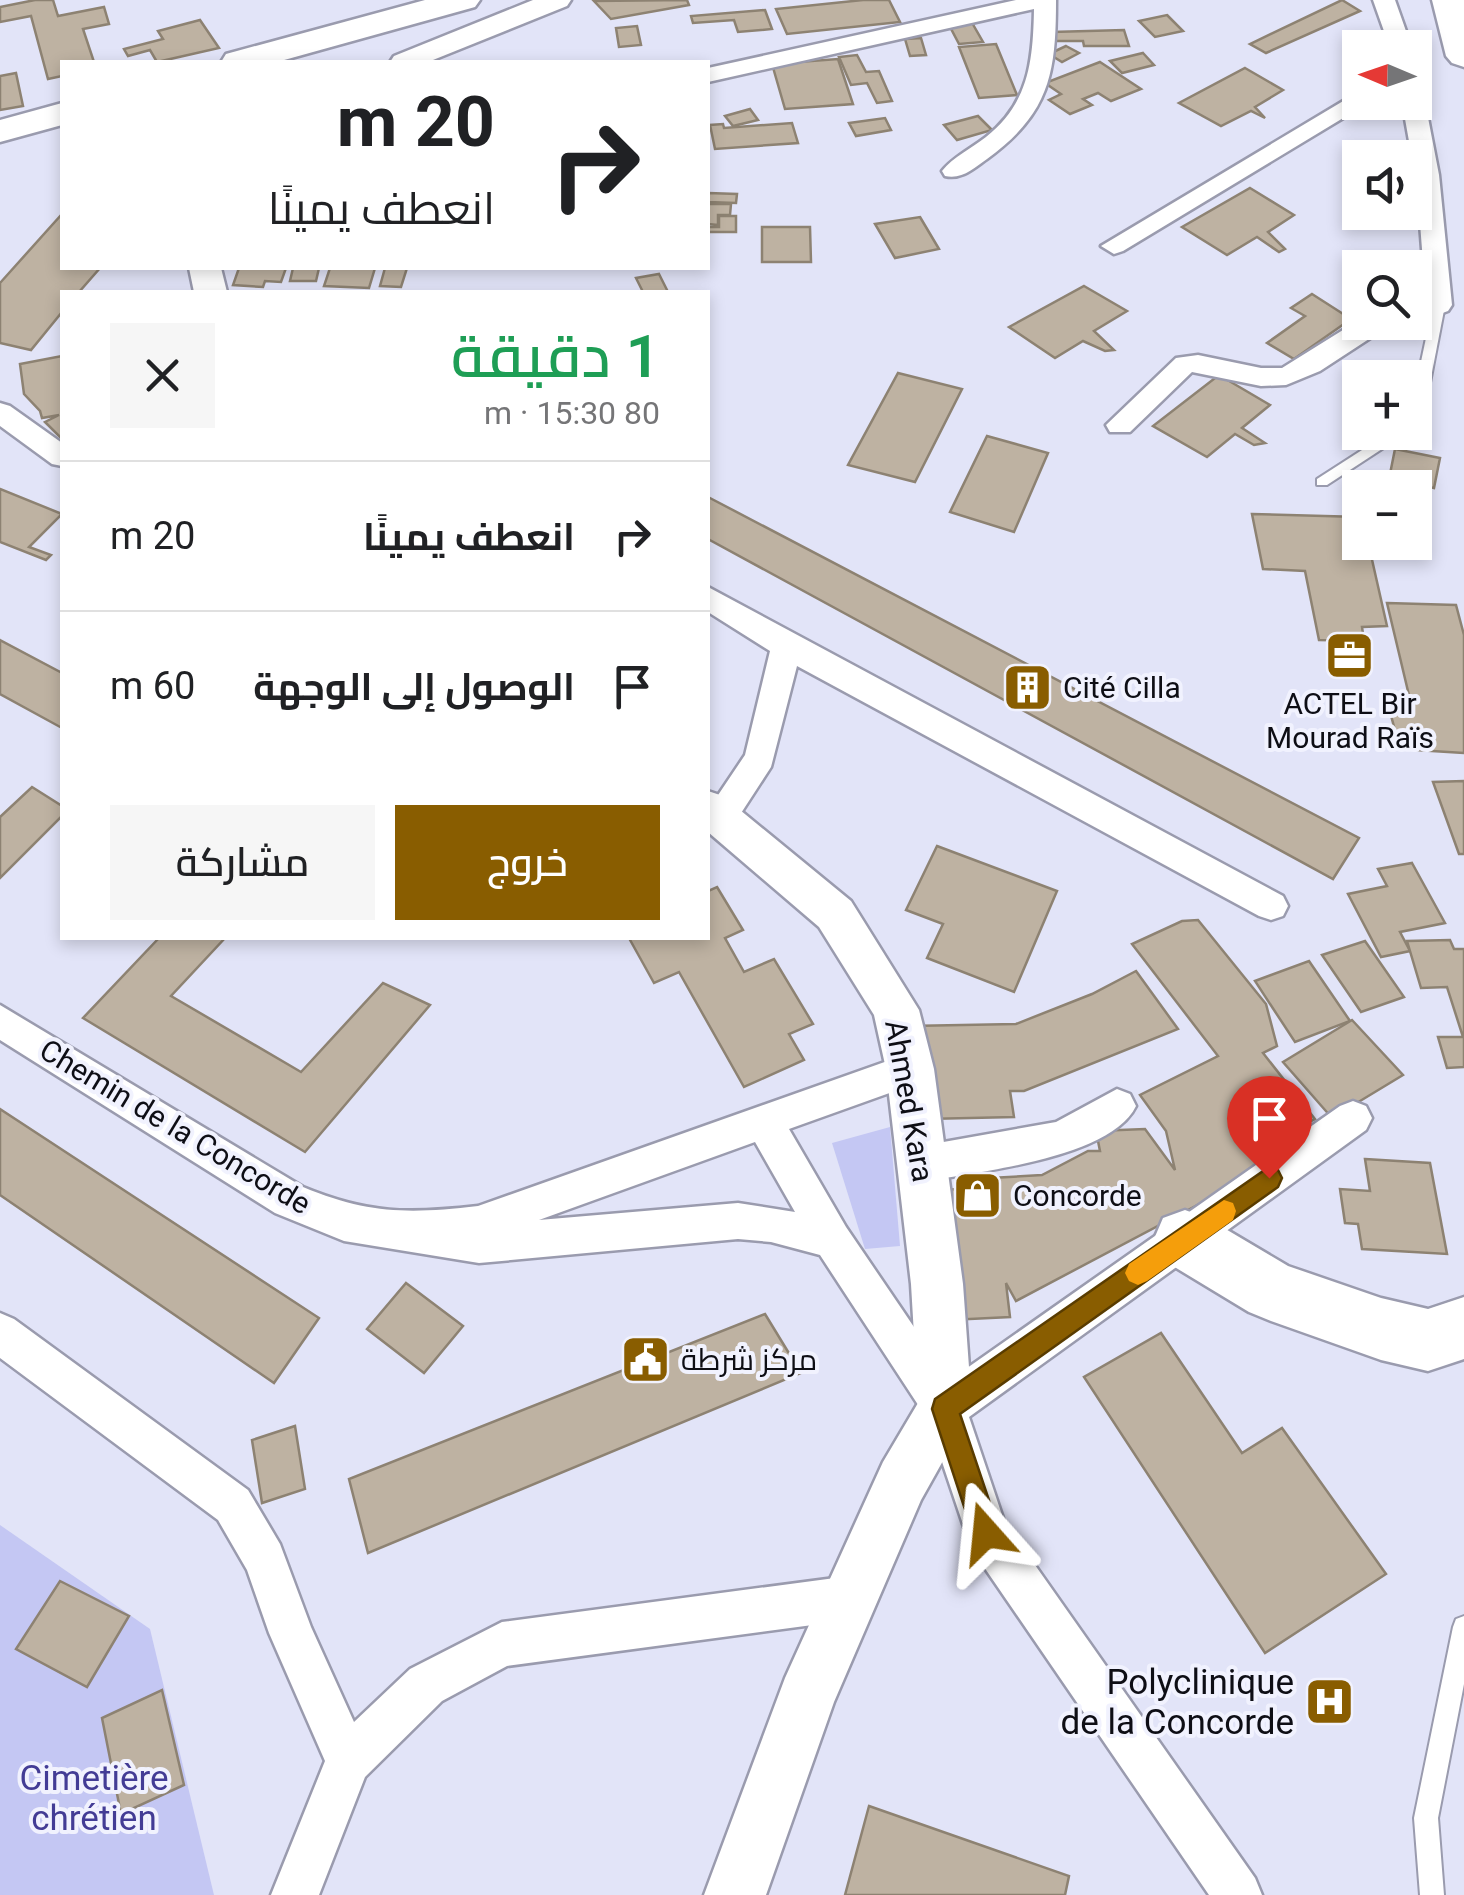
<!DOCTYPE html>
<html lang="ar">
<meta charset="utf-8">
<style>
:root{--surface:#fff;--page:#f6f6f6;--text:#202124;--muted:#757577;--line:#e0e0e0;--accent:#895d00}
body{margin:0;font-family:Roboto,Cairo,sans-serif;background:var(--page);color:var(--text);direction:rtl;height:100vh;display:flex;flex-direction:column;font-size:38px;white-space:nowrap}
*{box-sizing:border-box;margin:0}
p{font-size:32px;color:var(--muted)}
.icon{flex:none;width:55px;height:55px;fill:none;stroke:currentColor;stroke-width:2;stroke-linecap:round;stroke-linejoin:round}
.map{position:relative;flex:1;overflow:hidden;direction:ltr}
.drawer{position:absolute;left:60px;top:290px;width:650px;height:650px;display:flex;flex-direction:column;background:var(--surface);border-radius:0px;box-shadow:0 5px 15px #0003;direction:rtl}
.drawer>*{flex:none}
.guide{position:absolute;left:60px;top:60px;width:650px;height:210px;border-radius:0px;box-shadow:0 5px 15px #0003;direction:rtl;background:#fff;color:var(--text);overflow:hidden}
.needle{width:65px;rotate:272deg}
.fabs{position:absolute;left:1342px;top:30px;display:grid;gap:20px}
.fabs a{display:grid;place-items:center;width:90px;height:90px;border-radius:0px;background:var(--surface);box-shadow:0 5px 15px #0003;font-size:50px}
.pin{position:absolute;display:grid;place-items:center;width:85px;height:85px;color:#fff;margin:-102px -42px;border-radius:50% 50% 50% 0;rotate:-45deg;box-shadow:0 0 10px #0007}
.pin .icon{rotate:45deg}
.me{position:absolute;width:110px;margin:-55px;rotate:342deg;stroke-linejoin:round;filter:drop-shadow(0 0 8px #0008)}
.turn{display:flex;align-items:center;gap:35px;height:210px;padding:0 50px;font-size:45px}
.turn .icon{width:130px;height:130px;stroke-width:2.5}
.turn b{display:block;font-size:70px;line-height:85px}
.round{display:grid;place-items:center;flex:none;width:105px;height:105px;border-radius:0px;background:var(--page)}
.headline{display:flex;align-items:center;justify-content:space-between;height:170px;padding:0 50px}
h1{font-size:60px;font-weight:600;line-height:75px;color:#1e9e55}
.button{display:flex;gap:20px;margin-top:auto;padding:20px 50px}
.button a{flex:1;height:115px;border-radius:0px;background:var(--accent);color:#fff;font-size:40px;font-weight:600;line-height:115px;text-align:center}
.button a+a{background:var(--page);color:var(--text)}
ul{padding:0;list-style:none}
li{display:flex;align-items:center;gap:30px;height:150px;padding:0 50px;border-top:2px solid var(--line)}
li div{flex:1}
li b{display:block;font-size:38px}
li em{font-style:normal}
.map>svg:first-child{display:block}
.green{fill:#c4c7f3}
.building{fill:#beb2a2;stroke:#8d8272;stroke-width:2.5}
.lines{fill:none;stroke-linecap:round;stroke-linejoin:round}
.service-casing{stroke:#9a9bae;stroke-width:4}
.minor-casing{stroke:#9a9bae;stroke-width:5}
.tertiary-casing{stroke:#9a9bae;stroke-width:5}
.primary-casing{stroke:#9a9bae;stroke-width:5}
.motorway-casing{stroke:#9a9bae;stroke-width:5}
.service{fill:#fff;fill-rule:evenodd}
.minor{fill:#fff;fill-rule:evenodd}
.tertiary{fill:#fff;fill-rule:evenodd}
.primary{fill:#fff;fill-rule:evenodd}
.motorway{fill:#fff;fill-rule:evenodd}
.route{fill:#895d00;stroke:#593c00;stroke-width:2.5}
.slow{fill:#f59e0b}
.labels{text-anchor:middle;stroke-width:8;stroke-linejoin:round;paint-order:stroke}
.poi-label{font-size:30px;fill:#0e0e15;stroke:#f1f2fe;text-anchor:start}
.street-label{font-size:30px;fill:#0e0e15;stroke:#f1f2fe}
.near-poi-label{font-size:35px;fill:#0e0e15;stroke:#f1f2fe;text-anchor:end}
.near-park-label{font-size:35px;fill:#433c95;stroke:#f1f2fe}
</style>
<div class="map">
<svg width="1464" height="1895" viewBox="0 0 1464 1895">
<rect width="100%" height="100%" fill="#e2e4f8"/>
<g class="green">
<polygon points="890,1127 900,1246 865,1249 832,1143"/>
<polygon points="0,1525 150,1629 214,1895 0,1895"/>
</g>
<g class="building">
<polygon points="35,0 53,0 58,16 104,7 109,24 83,29 94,62 62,62 62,76 48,79 31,16 0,22 0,7"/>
<polygon points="687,0 689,5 611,19 594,1"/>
<polygon points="863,0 889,0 900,22 787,34 776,9"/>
<polygon points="1342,0 1360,11 1266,53 1250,44"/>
<polygon points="765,10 772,29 738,32 734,20 693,23 691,16"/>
<polygon points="1167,15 1183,31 1155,37 1139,21"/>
<polygon points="200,20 219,48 157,62 150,50 128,56 124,49 163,39 158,31"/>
<polygon points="971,21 983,42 959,44 948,23"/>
<polygon points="637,26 641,45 619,47 616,28"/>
<polygon points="1124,30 1129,46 1084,46 1083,41 1054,41 1052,32"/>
<polygon points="921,38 926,55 910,56 905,39"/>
<polygon points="996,44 1017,95 979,98 959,47"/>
<polygon points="1066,46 1079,53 1062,62 1049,54"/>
<polygon points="1143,53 1154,65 1122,73 1110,61"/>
<polygon points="857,55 866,72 879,71 892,101 877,103 867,83 851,85 839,57"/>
<polygon points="838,59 853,104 785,109 772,64"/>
<polygon points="1100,62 1141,89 1111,101 1098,93 1083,99 1092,105 1070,114 1049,100 1061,94 1045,83"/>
<polygon points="1245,68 1283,90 1255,107 1265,118 1251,111 1221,126 1179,103"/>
<polygon points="16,73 23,106 0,110 0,76"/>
<polygon points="750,109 758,120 733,126 725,116"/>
<polygon points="978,116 992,130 957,140 944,125"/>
<polygon points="885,118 891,130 856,136 849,123"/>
<polygon points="792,123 798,143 715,149 710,125 723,124 724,128"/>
<polygon points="1250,188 1294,215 1268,232 1285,249 1279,252 1257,237 1227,255 1182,227"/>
<polygon points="708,193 737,194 736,203 708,202"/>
<polygon points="708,204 731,204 730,215 718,215 718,225 708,224"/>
<polygon points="62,214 62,268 100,268 79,292 62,292 62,312 31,350 0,343 0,283"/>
<polygon points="719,216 736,216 736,232 708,232 708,227 719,227"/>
<polygon points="920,217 939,249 895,258 875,224"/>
<polygon points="762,227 810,227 811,262 762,262"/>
<polygon points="239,268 286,268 281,282 265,281 263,287 233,285"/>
<polygon points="293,268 319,268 316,281 290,281"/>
<polygon points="330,268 375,268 369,288 324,286"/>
<polygon points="385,268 407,268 401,287 380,286"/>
<polygon points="659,274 668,292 643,292 636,278"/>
<polygon points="1084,286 1127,311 1094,331 1114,350 1105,351 1083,341 1055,358 1009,327"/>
<polygon points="1312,294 1351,319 1294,359 1267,343 1305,316 1291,308"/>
<polygon points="62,356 62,439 45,422 59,415 42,418 40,411 24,394 20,364"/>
<polygon points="898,373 962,389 915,482 848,465"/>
<polygon points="1219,375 1270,405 1242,428 1265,443 1254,445 1235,434 1207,457 1153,426"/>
<polygon points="987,436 1048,453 1014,532 950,512"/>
<polygon points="1395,449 1440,458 1434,488 1389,479"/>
<polygon points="0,489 62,514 29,547 51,555 46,560 0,542"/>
<polygon points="708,497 1359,838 1333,879 708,539"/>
<polygon points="1252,514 1360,517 1360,542 1368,542 1387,626 1362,627 1364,641 1319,640 1305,571 1263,569"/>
<polygon points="1387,603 1456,605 1464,635 1464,753 1400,749 1389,708 1412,708"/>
<polygon points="0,640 62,673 62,728 0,694"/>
<polygon points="1464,781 1464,854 1459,854 1433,782"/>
<polygon points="32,787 62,806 62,816 0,878 0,817"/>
<polygon points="937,846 1057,891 1014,992 927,958 943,924 906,910"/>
<polygon points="1412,863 1445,923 1400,932 1410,951 1381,957 1348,894 1387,886 1378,869"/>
<polygon points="717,887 743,930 725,938 744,972 774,959 813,1024 789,1034 804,1060 744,1087 679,972 654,983 629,938 708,938 708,891"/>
<polygon points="1198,920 1266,1004 1277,1046 1263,1053 1315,1119 1287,1134 1292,1155 1016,1301 1006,1283 1010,1317 950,1320 943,1190 992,1187 991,1178 1042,1175 1088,1151 1100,1151 1096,1131 1145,1129 1175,1170 1166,1131 1140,1095 1218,1056 1132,944 1182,921"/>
<polygon points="159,938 225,938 171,996 301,1072 383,983 430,1005 305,1152 83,1018"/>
<polygon points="1450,940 1454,949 1464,949 1464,1067 1447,1068 1438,1037 1463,1037 1447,987 1421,988 1407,941"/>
<polygon points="1365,941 1404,997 1361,1012 1322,955"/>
<polygon points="1309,961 1350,1021 1295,1042 1255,981"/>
<polygon points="1136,971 1178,1029 1024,1091 1010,1091 1014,1117 926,1119 909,1026 1016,1024 1092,994"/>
<polygon points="1352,1020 1403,1075 1332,1118 1283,1062"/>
<polygon points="0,1109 319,1318 274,1383 0,1195"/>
<polygon points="1365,1159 1430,1163 1447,1254 1362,1249 1358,1224 1345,1223 1340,1189 1370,1191"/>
<polygon points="406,1283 463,1326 424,1373 367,1329"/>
<polygon points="765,1314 801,1373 368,1553 349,1479"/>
<polygon points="1161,1333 1242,1453 1282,1428 1386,1574 1265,1653 1084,1377"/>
<polygon points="295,1426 305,1489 262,1503 252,1440"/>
<polygon points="60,1581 129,1616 87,1687 16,1649"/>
<polygon points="162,1690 184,1785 121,1814 102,1718"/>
<polygon points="869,1806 1069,1876 1065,1895 845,1895"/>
</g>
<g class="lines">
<defs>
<g id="service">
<polygon points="1439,301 1445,305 1422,424 1415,429 1415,390 1433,305"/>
<polygon points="1390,432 1408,432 1327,485 1317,485 1317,479"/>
<polygon points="1464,1616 1464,1684 1438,1818 1444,1895 1420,1895 1414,1818 1453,1627 1456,1619"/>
</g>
<g id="minor">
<path d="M1016 0H1056C1056 73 1050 113 987 159 974 168 962 180 945 176L942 171C953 157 972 148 986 137 1029 103 1033 61 1034 9L708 82V68Z"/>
<polygon points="1373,0 1395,0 1412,48 1390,48"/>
<polygon points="1360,91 1360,102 1368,103 1123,251 1114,254 1101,246"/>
<polygon points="1415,96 1425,102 1439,175 1452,305 1448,311 1415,323 1415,305 1426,301 1415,158 1412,158 1402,102 1415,102"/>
<polygon points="1359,320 1395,322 1320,371 1286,385 1261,386 1192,372 1130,432 1110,432 1106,425 1176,358 1198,355 1261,368 1282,368"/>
<polygon points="0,403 10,406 62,443 62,466 52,464 0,426"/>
<polygon points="708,587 1283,896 1288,906 1283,916 1271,920 1259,916 797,666 771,767 732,827 720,831 708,827 708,810 745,755 770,651 708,612"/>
<path d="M0 1005 303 1187C368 1214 409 1214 478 1206L910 1053 923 1057 928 1069 923 1081 789 1129 846 1227 950 1380 1340 1106 1353 1101 1366 1106 1372 1118 1366 1130 969 1417 1004 1521 1255 1878 1262 1895H1209L971 1548 928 1420 820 1255 771 1242 738 1239 479 1263 344 1241 275 1213 0 1040ZM755 1142 795 1212 738 1203 539 1220Z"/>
<path d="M1117 1089 1130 1094 1136 1106C1111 1159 974 1172 921 1182L908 1176 902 1164 908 1152 921 1146 1056 1122Z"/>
<polygon points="0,1313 14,1319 248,1490 280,1544 311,1627 354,1722 410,1669 502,1622 850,1576 866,1582 872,1598 866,1614 850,1620 507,1666 442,1701 365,1777 319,1895 271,1895 325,1761 269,1633 247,1570 218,1520 0,1358"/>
</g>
<g id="tertiary">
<polygon points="533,0 571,0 567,6 428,62 390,62 394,56"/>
<polygon points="189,268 221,268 227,292 194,292"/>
<polygon points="708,791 723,796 851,901 919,1010 934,1069 963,1284 972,1409 921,1500 834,1702 766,1895 704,1895 785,1678 883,1462 918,1403 911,1284 886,1069 874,1015 819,927 708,832"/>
</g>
<g id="primary">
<polygon points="425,0 480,0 475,7 277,62 221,62 226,54"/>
<polygon points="62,103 62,125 0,142 0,120"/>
</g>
<g id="motorway">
<polygon points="1432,0 1464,0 1464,67 1452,63 1446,56"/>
<polygon points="1185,1210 1207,1218 1288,1266 1381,1298 1428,1309 1464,1297 1464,1359 1428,1371 1381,1360 1271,1321 1249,1312 1163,1260 1154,1239 1163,1218"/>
</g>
</defs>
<use href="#service" class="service-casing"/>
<use href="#minor" class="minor-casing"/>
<use href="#tertiary" class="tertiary-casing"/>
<use href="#primary" class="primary-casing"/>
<use href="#motorway" class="motorway-casing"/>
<use href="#service" class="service"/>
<use href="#minor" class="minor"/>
<use href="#tertiary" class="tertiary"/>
<use href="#primary" class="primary"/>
<use href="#motorway" class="motorway"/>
</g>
<polygon class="route" points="1269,1167 1278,1170 1282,1178 1278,1187 960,1414 1000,1533 996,1543 986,1547 976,1543 932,1409 935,1399"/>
<polygon class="slow" points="1224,1200 1233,1203 1236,1211 1233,1220 1147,1281 1138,1285 1129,1281 1125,1273 1129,1264"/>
<defs>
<symbol id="office-square" viewBox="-11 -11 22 22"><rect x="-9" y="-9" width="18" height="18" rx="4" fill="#895d00" stroke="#f1f2fe"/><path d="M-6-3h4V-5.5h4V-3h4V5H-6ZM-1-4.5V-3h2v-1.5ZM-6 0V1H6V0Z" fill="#fff"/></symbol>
<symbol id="building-square" viewBox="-11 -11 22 22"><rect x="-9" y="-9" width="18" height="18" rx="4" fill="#895d00" stroke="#f1f2fe"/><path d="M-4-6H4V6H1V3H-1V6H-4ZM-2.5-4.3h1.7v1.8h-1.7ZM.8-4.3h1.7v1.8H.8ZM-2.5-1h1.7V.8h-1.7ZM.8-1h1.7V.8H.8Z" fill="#fff"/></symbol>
<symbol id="shop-square" viewBox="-11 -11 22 22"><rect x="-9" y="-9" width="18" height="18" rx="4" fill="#895d00" stroke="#f1f2fe"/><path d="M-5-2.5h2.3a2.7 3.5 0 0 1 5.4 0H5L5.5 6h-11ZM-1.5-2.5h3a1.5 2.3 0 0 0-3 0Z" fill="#fff"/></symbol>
<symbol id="civic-square" viewBox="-11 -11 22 22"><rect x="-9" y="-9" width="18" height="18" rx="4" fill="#895d00" stroke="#f1f2fe"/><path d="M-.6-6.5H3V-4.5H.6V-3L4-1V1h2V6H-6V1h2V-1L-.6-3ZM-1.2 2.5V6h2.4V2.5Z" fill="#fff"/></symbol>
<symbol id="hospital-square" viewBox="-11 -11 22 22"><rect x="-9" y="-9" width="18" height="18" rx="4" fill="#895d00" stroke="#f1f2fe"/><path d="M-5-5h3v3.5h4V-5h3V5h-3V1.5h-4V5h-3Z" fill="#fff"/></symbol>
</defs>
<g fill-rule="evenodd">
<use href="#office-square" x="1322" y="628" width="55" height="55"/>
<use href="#building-square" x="1000" y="660" width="55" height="55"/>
<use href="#shop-square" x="950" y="1168" width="55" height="55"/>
<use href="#civic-square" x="618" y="1332" width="55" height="55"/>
<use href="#hospital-square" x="1302" y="1674" width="55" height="55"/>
</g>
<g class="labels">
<g class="poi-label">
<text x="1063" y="698">Cité Cilla</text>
<text x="1350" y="714" text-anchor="middle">ACTEL Bir<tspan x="1350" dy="34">Mourad Raïs</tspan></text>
<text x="1013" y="1206">Concorde</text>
<text x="681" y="1370">مركز شرطة</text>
</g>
<g class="street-label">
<text transform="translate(909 1101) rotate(80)" y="10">Ahmed Kara</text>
<text transform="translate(175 1127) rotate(31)" y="10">Chemin de la Concorde</text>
</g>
<g class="near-poi-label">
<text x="1294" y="1694">Polyclinique<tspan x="1294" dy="40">de la Concorde</tspan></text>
</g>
<g class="near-park-label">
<text x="94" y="1790">Cimetière<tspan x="94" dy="40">chrétien</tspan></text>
</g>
</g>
</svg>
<div class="fabs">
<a><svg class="needle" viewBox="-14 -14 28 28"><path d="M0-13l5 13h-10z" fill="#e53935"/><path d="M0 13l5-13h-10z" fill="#757577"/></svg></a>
<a><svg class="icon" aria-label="sound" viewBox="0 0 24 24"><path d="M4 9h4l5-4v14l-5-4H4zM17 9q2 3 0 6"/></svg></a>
<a><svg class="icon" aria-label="search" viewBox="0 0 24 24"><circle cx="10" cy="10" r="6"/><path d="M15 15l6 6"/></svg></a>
<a>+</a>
<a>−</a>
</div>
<div class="pin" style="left:1269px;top:1178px;background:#d93025"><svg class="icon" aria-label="arrive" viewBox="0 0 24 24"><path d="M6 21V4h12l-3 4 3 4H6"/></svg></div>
<svg class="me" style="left:986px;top:1533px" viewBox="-20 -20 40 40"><path d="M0-17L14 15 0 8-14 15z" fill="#895d00" stroke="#fff" stroke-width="4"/></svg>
<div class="guide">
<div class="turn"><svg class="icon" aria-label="right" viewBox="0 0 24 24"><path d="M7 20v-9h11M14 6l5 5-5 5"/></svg><div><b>20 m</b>انعطف يمينًا</div></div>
</div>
<section class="drawer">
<div class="headline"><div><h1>1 دقيقة</h1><p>80 m · 15:30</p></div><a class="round"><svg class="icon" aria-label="close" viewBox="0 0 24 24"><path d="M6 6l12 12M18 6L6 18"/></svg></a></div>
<ul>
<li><svg class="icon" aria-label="right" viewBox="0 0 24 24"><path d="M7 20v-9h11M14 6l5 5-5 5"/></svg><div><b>انعطف يمينًا</b></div><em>20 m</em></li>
<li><svg class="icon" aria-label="arrive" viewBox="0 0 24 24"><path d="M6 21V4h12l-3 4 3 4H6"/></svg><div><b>الوصول إلى الوجهة</b></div><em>60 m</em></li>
</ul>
<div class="button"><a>خروج</a><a>مشاركة</a></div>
</section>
</div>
